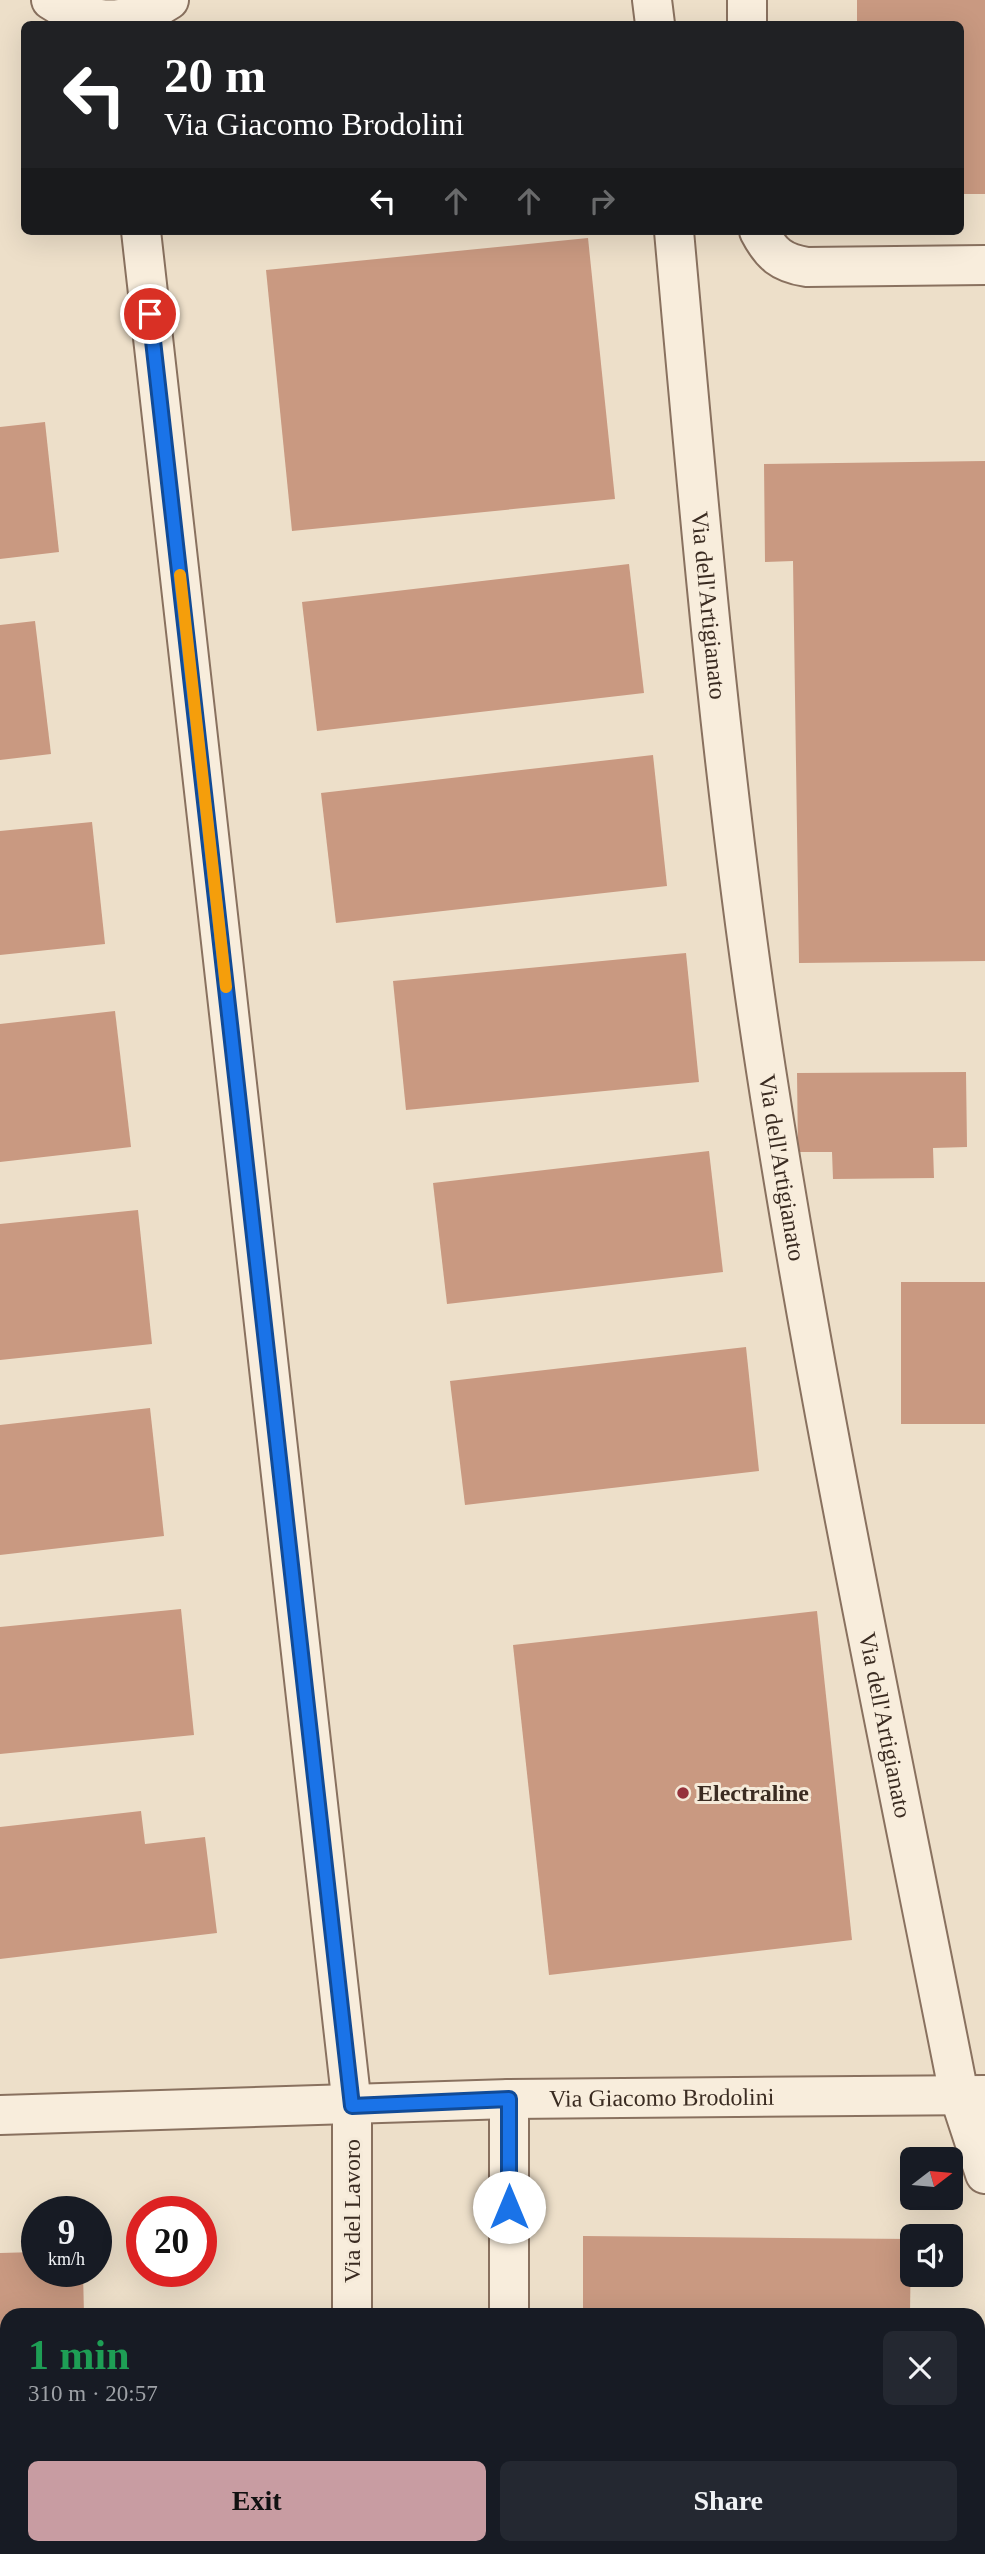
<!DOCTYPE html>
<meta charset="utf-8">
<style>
:root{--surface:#171b24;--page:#242831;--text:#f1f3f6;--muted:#9ea1a6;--accent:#c89ca2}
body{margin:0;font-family:Georgia,serif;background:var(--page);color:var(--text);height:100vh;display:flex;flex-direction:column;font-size:26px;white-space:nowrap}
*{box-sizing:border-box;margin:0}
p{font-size:23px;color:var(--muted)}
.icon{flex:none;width:38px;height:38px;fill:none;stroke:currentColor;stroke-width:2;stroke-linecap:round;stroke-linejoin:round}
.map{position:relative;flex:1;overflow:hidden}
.sheet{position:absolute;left:0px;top:2308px;width:985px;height:247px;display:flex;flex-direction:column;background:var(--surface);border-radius:21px 21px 0 0;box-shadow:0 7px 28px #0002}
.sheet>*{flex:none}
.hud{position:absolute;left:21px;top:21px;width:943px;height:214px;border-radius:10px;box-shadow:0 7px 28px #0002;background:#202124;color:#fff;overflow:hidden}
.needle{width:46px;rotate:74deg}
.buttons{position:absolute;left:900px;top:2147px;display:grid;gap:14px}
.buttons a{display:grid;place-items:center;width:63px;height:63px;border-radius:10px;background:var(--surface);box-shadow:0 7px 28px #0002;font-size:35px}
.speed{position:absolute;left:21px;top:2196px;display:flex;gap:14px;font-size:35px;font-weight:700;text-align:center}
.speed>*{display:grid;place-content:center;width:91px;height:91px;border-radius:50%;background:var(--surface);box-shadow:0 7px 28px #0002;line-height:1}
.speed small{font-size:18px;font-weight:400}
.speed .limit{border:10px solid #d22;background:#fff;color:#111}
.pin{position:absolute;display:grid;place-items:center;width:60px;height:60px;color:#fff;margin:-30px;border:4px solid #fff;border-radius:50%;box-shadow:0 2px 7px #0007}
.me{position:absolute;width:77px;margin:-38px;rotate:0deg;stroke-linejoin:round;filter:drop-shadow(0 0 5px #0008)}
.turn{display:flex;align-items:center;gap:24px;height:147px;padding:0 28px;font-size:32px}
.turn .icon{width:91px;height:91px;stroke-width:2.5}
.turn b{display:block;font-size:49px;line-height:60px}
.lanes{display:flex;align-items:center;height:66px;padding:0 28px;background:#0003;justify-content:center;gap:35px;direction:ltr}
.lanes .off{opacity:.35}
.round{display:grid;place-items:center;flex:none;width:74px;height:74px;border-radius:10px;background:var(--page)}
.headline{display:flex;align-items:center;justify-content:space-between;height:119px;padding:0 28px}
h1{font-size:42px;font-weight:600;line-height:52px;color:#1e9e55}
.action{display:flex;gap:14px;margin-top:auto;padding:14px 28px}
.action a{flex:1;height:80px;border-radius:10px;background:var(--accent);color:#111;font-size:28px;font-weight:600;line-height:80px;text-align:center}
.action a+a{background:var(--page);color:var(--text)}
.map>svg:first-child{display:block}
.building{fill:#c99981}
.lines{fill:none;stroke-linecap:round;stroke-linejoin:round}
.minor-casing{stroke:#89715f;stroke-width:42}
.minor{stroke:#f8eddc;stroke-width:38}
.route-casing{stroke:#114b97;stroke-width:18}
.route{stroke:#1a73e8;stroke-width:12}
.slow{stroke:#f59e0b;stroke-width:12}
.poi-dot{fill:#95313b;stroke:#f5ead9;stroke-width:2.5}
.labels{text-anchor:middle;stroke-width:6;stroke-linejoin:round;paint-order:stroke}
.street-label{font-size:24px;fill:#3a2b21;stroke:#f5ead9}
.poi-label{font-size:24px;font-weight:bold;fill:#3a2b21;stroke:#f5ead9;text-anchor:start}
</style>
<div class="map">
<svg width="985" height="2554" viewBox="0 0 985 2554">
<rect width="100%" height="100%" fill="#eddfc9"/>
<g class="building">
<polygon points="857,0 985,0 985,194 961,194 961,24 857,24"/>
<polygon points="588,238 615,499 292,531 266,270"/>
<polygon points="45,422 59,552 0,559 0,427"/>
<polygon points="985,461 985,961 799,963 793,561 765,562 764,464"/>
<polygon points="629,564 644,693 317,731 302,602"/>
<polygon points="35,621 51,754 0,760 0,625"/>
<polygon points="653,755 667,886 336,923 321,793"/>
<polygon points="92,822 105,944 0,955 0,831"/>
<polygon points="686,953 699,1082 406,1110 393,981"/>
<polygon points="115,1011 131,1147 0,1162 0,1024"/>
<polygon points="966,1072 967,1147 933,1148 934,1178 833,1179 832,1152 798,1152 797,1073"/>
<polygon points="709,1151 723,1272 447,1304 433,1183"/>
<polygon points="138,1210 152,1344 0,1360 0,1224"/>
<rect x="901" y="1282" width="84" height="142"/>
<polygon points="746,1347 759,1471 465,1505 450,1381"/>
<polygon points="150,1408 164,1536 0,1555 0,1425"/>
<polygon points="181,1609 194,1735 0,1754 0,1627"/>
<polygon points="817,1611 852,1940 549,1975 513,1645"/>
<polygon points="141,1811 145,1844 205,1837 217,1933 0,1959 0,1827"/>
<polygon points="583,2236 911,2239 910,2315 583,2315"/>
<polygon points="37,2252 37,2272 83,2272 84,2315 7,2315 7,2407 0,2407 0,2253"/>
<polygon points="978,2489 985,2489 985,2554 581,2554 581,2548 978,2548"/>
<polygon points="0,2493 7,2493 7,2548 76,2548 76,2554 0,2554"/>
</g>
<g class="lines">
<defs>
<g id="minor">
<path d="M51 0C91 26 129 26 169 0"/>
<polyline points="652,0 655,24"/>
<polyline points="747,24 747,0"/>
<polyline points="141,231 352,2106 352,2315"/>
<path id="s1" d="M674 231C699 511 723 792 766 1070 819 1414 892 1754 959 2095L985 2174"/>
<path d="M759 231C771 254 781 263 807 267L985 265"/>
<polyline points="509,2099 509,2315"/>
<path id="s2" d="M0 2115 509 2099 985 2095"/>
<polyline points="352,2554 352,2548"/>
<polyline points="505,2554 506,2548"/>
</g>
</defs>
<use href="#minor" class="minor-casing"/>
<use href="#minor" class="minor"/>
</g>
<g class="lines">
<defs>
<polyline id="route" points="150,314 352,2106 509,2099 509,2207"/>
</defs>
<use href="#route" class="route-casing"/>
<use href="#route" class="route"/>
<polyline class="slow" points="180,575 226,987"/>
</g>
<circle class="poi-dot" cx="683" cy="1793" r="7"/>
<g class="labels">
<g class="street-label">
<text dy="8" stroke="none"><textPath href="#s1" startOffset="376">Via dell'Artigianato</textPath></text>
<text dy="8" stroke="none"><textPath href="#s1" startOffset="943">Via dell'Artigianato</textPath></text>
<text dy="8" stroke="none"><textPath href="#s1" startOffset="1510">Via dell'Artigianato</textPath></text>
<text dy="8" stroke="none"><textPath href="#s2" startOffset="662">Via Giacomo Brodolini</textPath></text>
<text transform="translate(352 2211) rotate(-90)" y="8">Via del Lavoro</text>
</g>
<g class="poi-label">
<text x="697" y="1801">Electraline</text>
</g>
</g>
</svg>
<div class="buttons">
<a><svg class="needle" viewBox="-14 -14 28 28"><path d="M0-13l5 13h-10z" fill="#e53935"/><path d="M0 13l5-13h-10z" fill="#9ea1a6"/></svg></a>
<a><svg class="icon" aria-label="sound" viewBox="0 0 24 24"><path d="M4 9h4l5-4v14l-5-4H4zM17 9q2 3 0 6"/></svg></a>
</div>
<div class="speed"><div>9<small>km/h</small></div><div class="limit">20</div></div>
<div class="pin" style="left:150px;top:314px;background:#d93025"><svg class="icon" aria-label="arrive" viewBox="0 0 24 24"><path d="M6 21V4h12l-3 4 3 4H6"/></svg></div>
<svg class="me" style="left:509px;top:2207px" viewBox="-20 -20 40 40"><circle r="19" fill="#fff"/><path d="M0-13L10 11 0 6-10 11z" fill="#1a73e8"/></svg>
<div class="hud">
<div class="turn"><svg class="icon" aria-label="left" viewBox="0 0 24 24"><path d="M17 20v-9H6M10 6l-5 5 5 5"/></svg><div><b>20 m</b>Via Giacomo Brodolini</div></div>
<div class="lanes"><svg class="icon" aria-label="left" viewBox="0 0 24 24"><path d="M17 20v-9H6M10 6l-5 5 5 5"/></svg><svg class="icon off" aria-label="ahead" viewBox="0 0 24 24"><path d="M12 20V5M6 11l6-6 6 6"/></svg><svg class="icon off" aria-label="ahead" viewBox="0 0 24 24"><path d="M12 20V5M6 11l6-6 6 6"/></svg><svg class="icon off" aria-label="right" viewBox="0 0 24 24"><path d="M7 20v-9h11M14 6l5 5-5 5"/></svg></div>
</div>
<section class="sheet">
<div class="headline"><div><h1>1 min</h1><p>310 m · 20:57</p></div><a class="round"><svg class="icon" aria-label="close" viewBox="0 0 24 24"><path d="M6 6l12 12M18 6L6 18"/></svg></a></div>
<div class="action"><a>Exit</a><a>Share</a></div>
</section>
</div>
